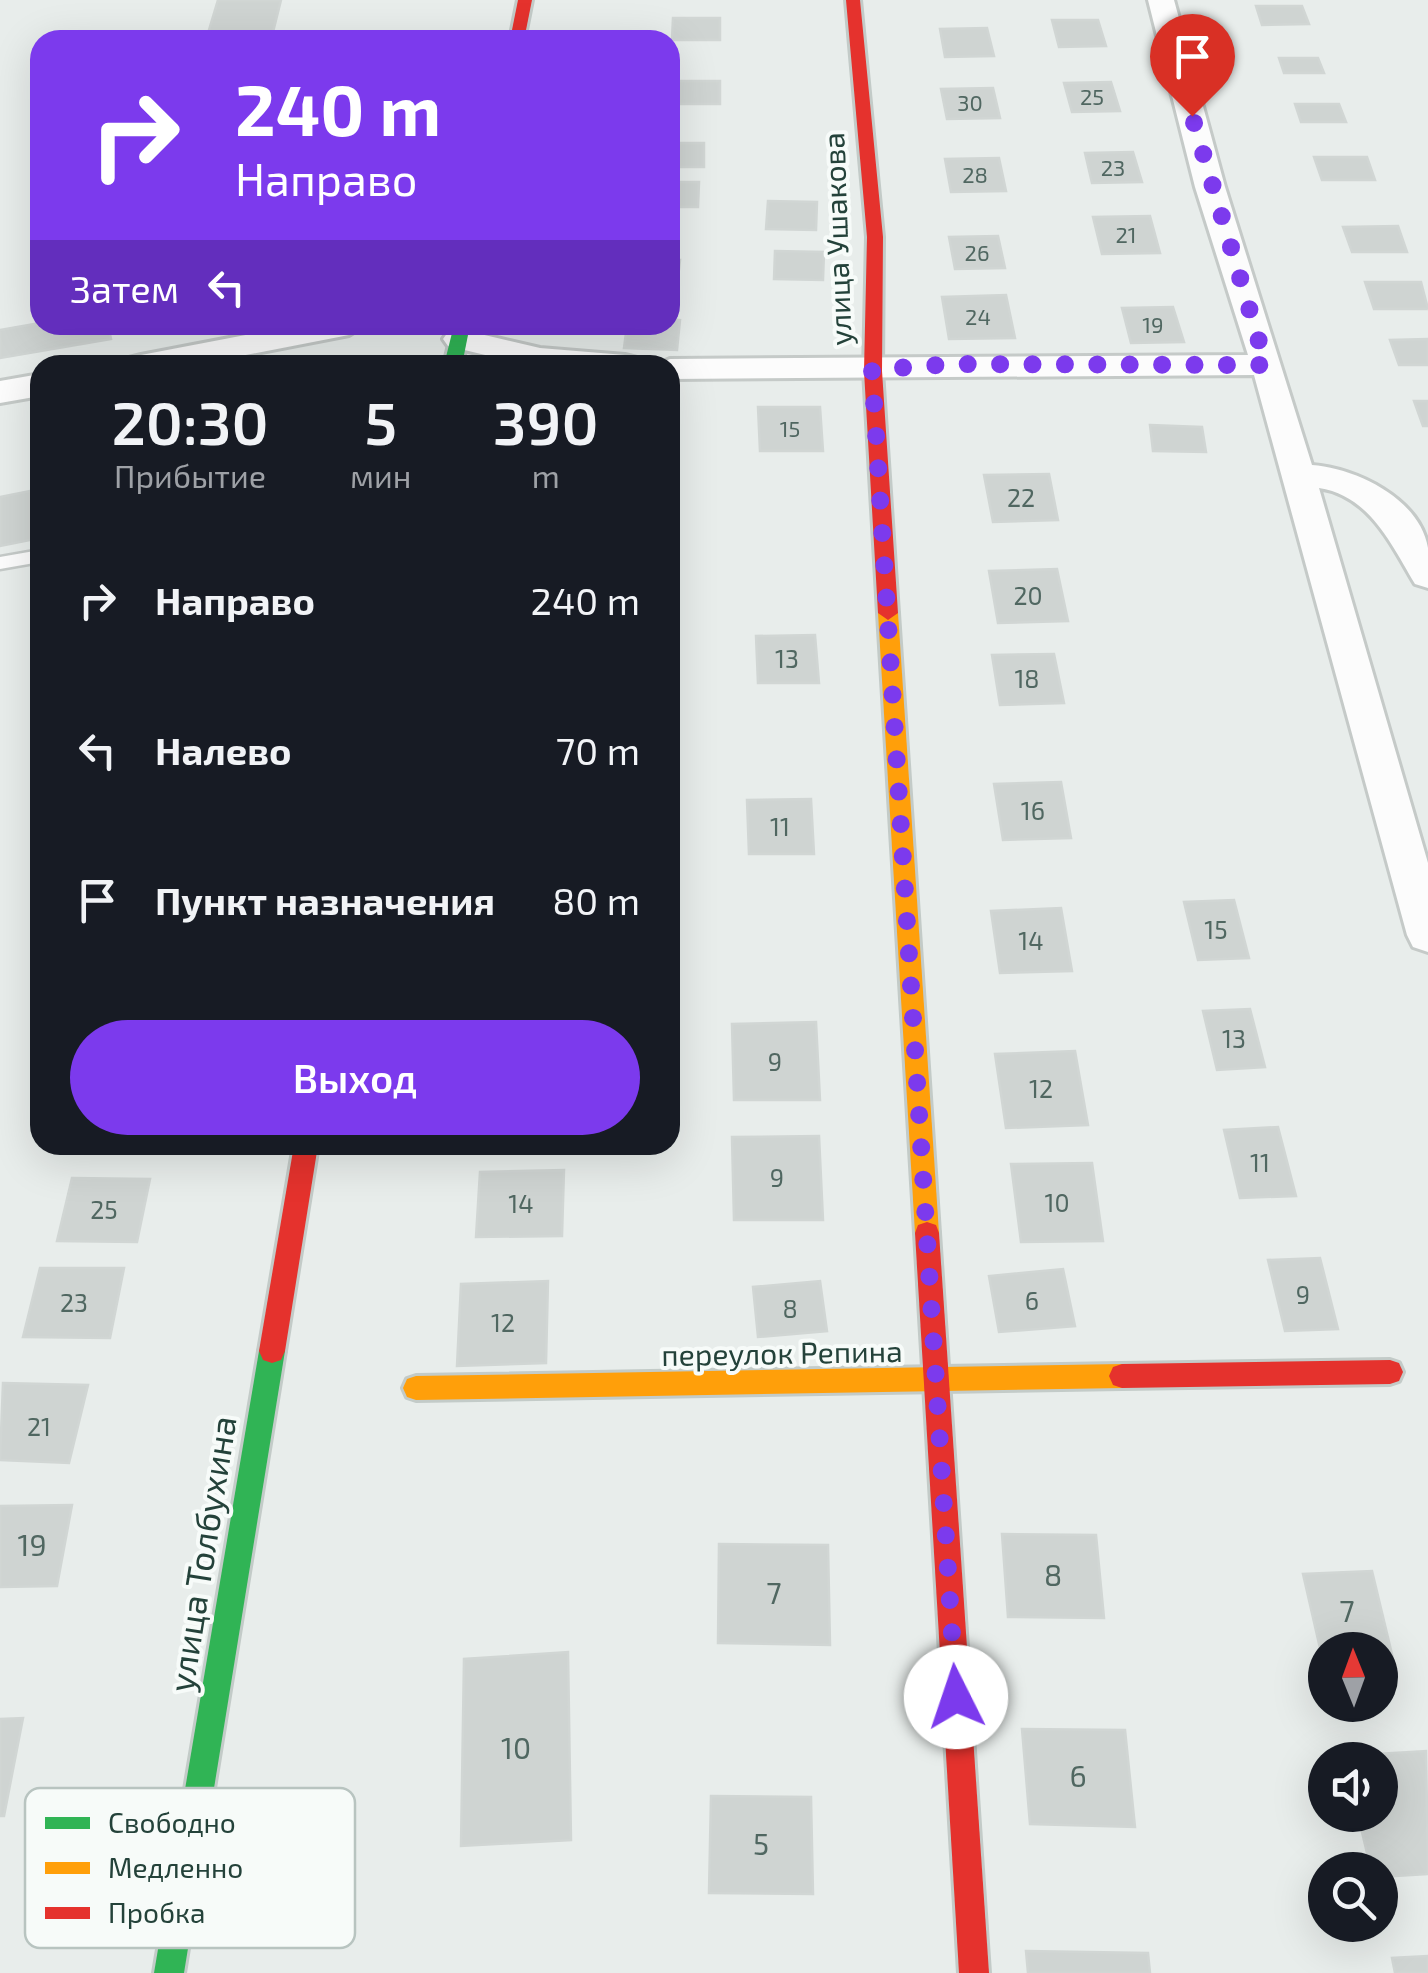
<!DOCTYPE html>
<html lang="ru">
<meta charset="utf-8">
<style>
:root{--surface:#171b24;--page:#20242c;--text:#f1f3f6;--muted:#9ea1a6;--accent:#7c3aed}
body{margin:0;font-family:"Exo 2",sans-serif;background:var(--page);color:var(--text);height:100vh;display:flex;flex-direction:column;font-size:38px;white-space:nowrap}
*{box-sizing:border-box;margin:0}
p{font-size:32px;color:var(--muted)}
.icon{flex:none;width:55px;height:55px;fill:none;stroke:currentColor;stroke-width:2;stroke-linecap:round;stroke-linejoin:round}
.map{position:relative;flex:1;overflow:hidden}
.sheet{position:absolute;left:30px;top:355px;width:650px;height:800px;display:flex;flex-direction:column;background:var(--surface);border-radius:30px;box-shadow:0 10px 40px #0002}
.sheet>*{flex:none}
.guide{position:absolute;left:30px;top:30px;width:650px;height:305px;border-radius:30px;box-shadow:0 10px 40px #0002;background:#7c3aed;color:#fff;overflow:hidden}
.needle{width:65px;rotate:359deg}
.controls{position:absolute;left:1308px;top:1632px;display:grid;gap:20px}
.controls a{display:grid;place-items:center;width:90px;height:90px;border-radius:50%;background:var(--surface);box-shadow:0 10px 40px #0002;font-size:50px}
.pin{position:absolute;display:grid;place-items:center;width:85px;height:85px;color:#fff;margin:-102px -42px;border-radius:50% 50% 50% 0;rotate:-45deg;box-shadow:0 0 10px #0007}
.pin .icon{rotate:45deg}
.me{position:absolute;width:110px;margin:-55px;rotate:356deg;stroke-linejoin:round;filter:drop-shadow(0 0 8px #0008)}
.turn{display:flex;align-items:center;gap:35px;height:210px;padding:0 40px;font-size:45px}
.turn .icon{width:130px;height:130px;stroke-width:2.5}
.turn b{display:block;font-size:70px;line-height:85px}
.then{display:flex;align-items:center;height:95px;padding:0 40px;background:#0003;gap:20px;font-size:38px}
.eta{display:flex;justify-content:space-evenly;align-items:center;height:170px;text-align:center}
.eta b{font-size:60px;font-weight:600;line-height:70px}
.action{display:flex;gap:20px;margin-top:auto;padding:20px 40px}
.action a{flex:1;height:115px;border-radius:60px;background:var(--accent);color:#fff;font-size:40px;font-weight:600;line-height:115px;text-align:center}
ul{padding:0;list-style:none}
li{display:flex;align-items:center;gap:30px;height:150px;padding:0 40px}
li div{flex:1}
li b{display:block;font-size:38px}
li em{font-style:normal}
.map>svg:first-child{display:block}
.building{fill:#cfd4d2;stroke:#d1d6d4;stroke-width:2.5}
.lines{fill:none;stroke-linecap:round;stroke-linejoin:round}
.lane-casing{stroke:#c5cac8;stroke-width:5}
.street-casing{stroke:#c5cac8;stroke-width:6}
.fast-casing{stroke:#c3cbc8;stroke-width:6}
.slow-casing{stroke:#c3cbc8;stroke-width:6}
.jam-casing{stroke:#c3cbc8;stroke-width:6}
.lane{fill:#fcfcfc;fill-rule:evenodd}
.street{fill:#fcfcfc;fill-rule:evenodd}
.fast{fill:#30b455;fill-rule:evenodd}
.slow{fill:#ff9f0a;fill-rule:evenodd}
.jam{fill:#e5322d;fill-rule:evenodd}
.route{stroke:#7c3aed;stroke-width:18;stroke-dasharray:0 32.4}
.labels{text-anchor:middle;stroke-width:8;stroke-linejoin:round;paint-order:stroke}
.far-number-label{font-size:22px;fill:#506761}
.number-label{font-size:25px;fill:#506761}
.street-label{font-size:30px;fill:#24423a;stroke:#f7fbf9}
.near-number-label{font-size:30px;fill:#506761}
.near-street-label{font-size:35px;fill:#24423a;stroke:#f7fbf9}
.key{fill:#f7fbf9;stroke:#b8c4c0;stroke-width:2.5}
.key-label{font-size:28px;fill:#24423a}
</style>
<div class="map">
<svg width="1428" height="1973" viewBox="0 0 1428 1973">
<rect width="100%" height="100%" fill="#e8edeb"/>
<g class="building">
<polygon points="218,0 281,0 271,40 206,40"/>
<polygon points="1256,6 1302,6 1309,24 1262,25"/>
<polygon points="673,18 720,18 720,40 672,40"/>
<polygon points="1052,20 1098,20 1106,46 1059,47"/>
<polygon points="987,28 994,56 945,57 940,29"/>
<polygon points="1279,58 1318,58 1324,73 1284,73"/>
<rect x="672" y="81" width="48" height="23"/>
<polygon points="1111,82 1120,111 1072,112 1064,83"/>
<polygon points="993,88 1000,118 947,119 941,89"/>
<polygon points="1295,104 1339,104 1346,122 1301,122"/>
<rect x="670" y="143" width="34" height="24"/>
<polygon points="1133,152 1142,182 1092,183 1085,153"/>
<polygon points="1314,157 1367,157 1375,180 1322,180"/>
<polygon points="999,158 1006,191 951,192 945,159"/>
<polygon points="670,182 699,182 698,207 670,207"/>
<polygon points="768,201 817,202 816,230 766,229"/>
<polygon points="1150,216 1160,253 1102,254 1093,217"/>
<polygon points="1398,226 1407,252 1352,252 1343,227"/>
<polygon points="998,236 1005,268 955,269 949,237"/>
<polygon points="775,251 824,252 823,280 774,279"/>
<polygon points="670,260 680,260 677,287 670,287"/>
<polygon points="1365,282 1421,282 1428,309 1374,309"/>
<polygon points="1006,295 1015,338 949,339 942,297"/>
<polygon points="1173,307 1184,342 1131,343 1122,308"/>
<polygon points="670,319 680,320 677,350 624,348 627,325 670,325"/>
<polygon points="40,323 108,325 111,339 0,358 0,330"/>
<polygon points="1428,339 1428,365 1399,365 1390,340"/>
<polygon points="1414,401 1428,401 1428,426 1423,426"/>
<polygon points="758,407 820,407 823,451 760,451"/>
<polygon points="1150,425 1202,427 1206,452 1153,451"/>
<polygon points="1049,474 1058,520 993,522 984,475"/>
<polygon points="40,489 40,538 0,546 0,497"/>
<polygon points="1057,569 1068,621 998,623 989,571"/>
<polygon points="815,635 819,683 758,683 756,636"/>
<polygon points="1054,654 1064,703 1000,705 992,655"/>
<polygon points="1061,782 1071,838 1003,840 994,784"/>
<polygon points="811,799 814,854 749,854 747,800"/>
<polygon points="1234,900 1249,958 1198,960 1184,902"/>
<polygon points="1061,908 1072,971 1000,973 991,911"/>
<polygon points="1250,1009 1265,1067 1217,1070 1203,1011"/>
<polygon points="816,1022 820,1100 734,1100 732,1024"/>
<polygon points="1075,1051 1088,1125 1006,1128 995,1054"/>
<polygon points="1278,1127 1296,1196 1240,1198 1224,1130"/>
<polygon points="819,1136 823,1220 734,1220 732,1137"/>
<polygon points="1092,1163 1103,1241 1021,1242 1011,1164"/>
<polygon points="564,1170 562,1236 476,1237 480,1172"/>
<polygon points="72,1178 150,1179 137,1242 57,1241"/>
<polygon points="1320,1258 1338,1329 1285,1331 1268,1260"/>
<polygon points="40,1268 124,1268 110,1338 23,1337"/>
<polygon points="1063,1269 1075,1326 999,1332 989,1276"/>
<polygon points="548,1281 546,1363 457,1366 461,1284"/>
<polygon points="820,1281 827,1331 758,1337 753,1287"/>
<polygon points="3,1383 88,1385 69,1463 0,1460"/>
<polygon points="72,1505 57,1586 0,1587 0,1506"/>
<polygon points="1002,1534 1096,1535 1104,1618 1008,1617"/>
<polygon points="719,1544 828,1545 830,1645 718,1643"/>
<polygon points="1372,1571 1396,1671 1380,1671 1380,1650 1325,1650 1325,1670 1303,1574"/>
<polygon points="568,1652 571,1840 461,1846 464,1659"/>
<polygon points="23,1718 4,1816 0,1816 0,1719"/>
<polygon points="1022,1729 1125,1730 1135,1827 1030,1824"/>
<polygon points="1426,1751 1428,1874 1380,1877 1380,1870 1371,1870 1358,1815 1380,1815 1380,1760 1345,1760 1344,1756"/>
<polygon points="711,1796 811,1797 813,1894 709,1893"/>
<polygon points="1026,1951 1148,1953 1150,1973 1028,1973"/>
<polygon points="1428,1956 1428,1973 1395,1973 1392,1958"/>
</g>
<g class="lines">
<defs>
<polygon id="lane" points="40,550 40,562 0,569 0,557"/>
<g id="street">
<path d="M1148 0H1174L1225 187 1312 465C1356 468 1420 499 1428 548 1428 560 1428 575 1428 588L1415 584C1391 544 1370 496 1319 488L1428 863V952L1413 947 1407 935 1254 375 670 379V365H656L670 359 1248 355 1195 187Z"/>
<polygon points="297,325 365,325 349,335 194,365 125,365 129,358 141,355"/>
<polygon points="459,329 540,348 625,355 637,358 641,365 526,365 448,346 443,339 448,332"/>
<polygon points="40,374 40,396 0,403 0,381"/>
</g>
<g id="fast">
<polygon points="454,325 470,325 462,365 444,365"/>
<polygon points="272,1339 281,1342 285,1351 184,1973 154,1973 259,1351 263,1342"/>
</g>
<g id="slow">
<polygon points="888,606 898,613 939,1233 936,1241 927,1244 918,1241 915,1233 878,613"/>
<polygon points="1122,1364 1131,1367 1135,1376 1131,1385 1122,1388 416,1400 407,1397 403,1388 407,1379 416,1376"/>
</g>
<g id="jam">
<polygon points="518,0 532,0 524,40 510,40"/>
<polygon points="846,0 860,0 883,237 882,371 898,613 888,620 878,613 864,371 867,237"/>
<polygon points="294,1145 318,1145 285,1351 281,1360 272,1363 263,1360 259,1351"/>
<polygon points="927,1222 936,1225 939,1233 989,1973 959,1973 915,1233 918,1225"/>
<polygon points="1390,1360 1399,1363 1403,1372 1399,1381 1390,1384 1122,1388 1113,1385 1109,1376 1113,1367 1122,1364"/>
</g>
</defs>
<use href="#lane" class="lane-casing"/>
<use href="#street" class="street-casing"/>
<use href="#fast" class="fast-casing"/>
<use href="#slow" class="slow-casing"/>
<use href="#jam" class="jam-casing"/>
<use href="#lane" class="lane"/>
<use href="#street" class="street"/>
<use href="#fast" class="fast"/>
<use href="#slow" class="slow"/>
<use href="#jam" class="jam"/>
</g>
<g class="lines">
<polyline class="route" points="956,1697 872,370 950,364 1266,365 1192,116"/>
</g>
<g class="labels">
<g class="far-number-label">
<text x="1092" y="105">25</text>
<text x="970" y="111">30</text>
<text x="1113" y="176">23</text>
<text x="975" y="183">28</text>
<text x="1126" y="243">21</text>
<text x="977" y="261">26</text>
<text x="978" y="325">24</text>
<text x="1153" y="333">19</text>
<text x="790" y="437">15</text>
</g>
<g class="number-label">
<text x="1021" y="507">22</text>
<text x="1028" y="605">20</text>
<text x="787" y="668">13</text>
<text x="1027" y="688">18</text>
<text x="1033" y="820">16</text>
<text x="780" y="836">11</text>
<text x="1216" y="939">15</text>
<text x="1031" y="950">14</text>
<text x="1234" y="1048">13</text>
<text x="775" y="1071">9</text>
<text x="1041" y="1098">12</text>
<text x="1260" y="1172">11</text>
<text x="777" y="1187">9</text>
<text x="1057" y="1212">10</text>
<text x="521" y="1213">14</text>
<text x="104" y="1219">25</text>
<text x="1303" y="1304">9</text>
<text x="1032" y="1310">6</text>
<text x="74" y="1312">23</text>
<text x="790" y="1318">8</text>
<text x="503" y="1332">12</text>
<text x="39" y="1436">21</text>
</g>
<g class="street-label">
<text transform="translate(838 239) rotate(-92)" y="10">улица Ушакова</text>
<text transform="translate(782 1354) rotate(-1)" y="10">переулок Репина</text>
</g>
<g class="near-number-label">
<text x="32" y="1556">19</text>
<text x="1053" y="1586">8</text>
<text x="774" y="1604">7</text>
<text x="1347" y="1622">7</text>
<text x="516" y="1759">10</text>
<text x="1078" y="1787">6</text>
<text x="761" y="1855">5</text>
</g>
<g class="near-street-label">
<text transform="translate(203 1554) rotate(-81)" y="12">улица Толбухина</text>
</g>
</g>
<rect x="25" y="1788" width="330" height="160" rx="15" class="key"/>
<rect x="45" y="1817" width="45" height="12" fill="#30b455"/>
<rect x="45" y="1862" width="45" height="12" fill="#ff9f0a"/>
<rect x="45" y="1907" width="45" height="12" fill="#e5322d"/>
<g class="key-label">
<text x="108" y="1833">Свободно</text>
<text x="108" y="1878">Медленно</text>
<text x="108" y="1923">Пробка</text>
</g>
</svg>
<div class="controls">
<a><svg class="needle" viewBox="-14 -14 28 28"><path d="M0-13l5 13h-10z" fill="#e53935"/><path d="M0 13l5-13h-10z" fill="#9ea1a6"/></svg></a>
<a><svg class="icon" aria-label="sound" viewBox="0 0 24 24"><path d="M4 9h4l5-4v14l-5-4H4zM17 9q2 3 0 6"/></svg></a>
<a><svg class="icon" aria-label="search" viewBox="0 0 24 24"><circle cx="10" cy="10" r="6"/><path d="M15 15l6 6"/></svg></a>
</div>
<div class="pin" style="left:1192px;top:116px;background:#d93025"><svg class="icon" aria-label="arrive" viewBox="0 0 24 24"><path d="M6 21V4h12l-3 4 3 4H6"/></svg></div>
<svg class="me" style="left:956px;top:1697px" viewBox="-20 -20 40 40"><circle r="19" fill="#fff"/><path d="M0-13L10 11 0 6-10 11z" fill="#7c3aed"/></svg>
<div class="guide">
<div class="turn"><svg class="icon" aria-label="right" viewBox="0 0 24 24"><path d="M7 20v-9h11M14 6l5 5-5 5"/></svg><div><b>240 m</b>Направо</div></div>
<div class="then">Затем<svg class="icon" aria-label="left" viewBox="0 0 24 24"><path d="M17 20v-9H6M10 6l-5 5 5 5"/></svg></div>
</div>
<section class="sheet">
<div class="eta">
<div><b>20:30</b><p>Прибытие</p></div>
<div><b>5</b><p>мин</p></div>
<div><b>390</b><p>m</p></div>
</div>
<ul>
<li><svg class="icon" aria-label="right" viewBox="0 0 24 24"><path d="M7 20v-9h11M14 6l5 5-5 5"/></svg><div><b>Направо</b></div><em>240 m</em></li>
<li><svg class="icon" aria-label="left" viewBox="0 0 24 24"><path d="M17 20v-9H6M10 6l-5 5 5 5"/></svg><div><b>Налево</b></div><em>70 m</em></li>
<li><svg class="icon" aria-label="arrive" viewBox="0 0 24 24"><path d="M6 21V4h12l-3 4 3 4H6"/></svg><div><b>Пункт назначения</b></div><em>80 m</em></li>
</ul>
<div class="action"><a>Выход</a></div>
</section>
</div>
